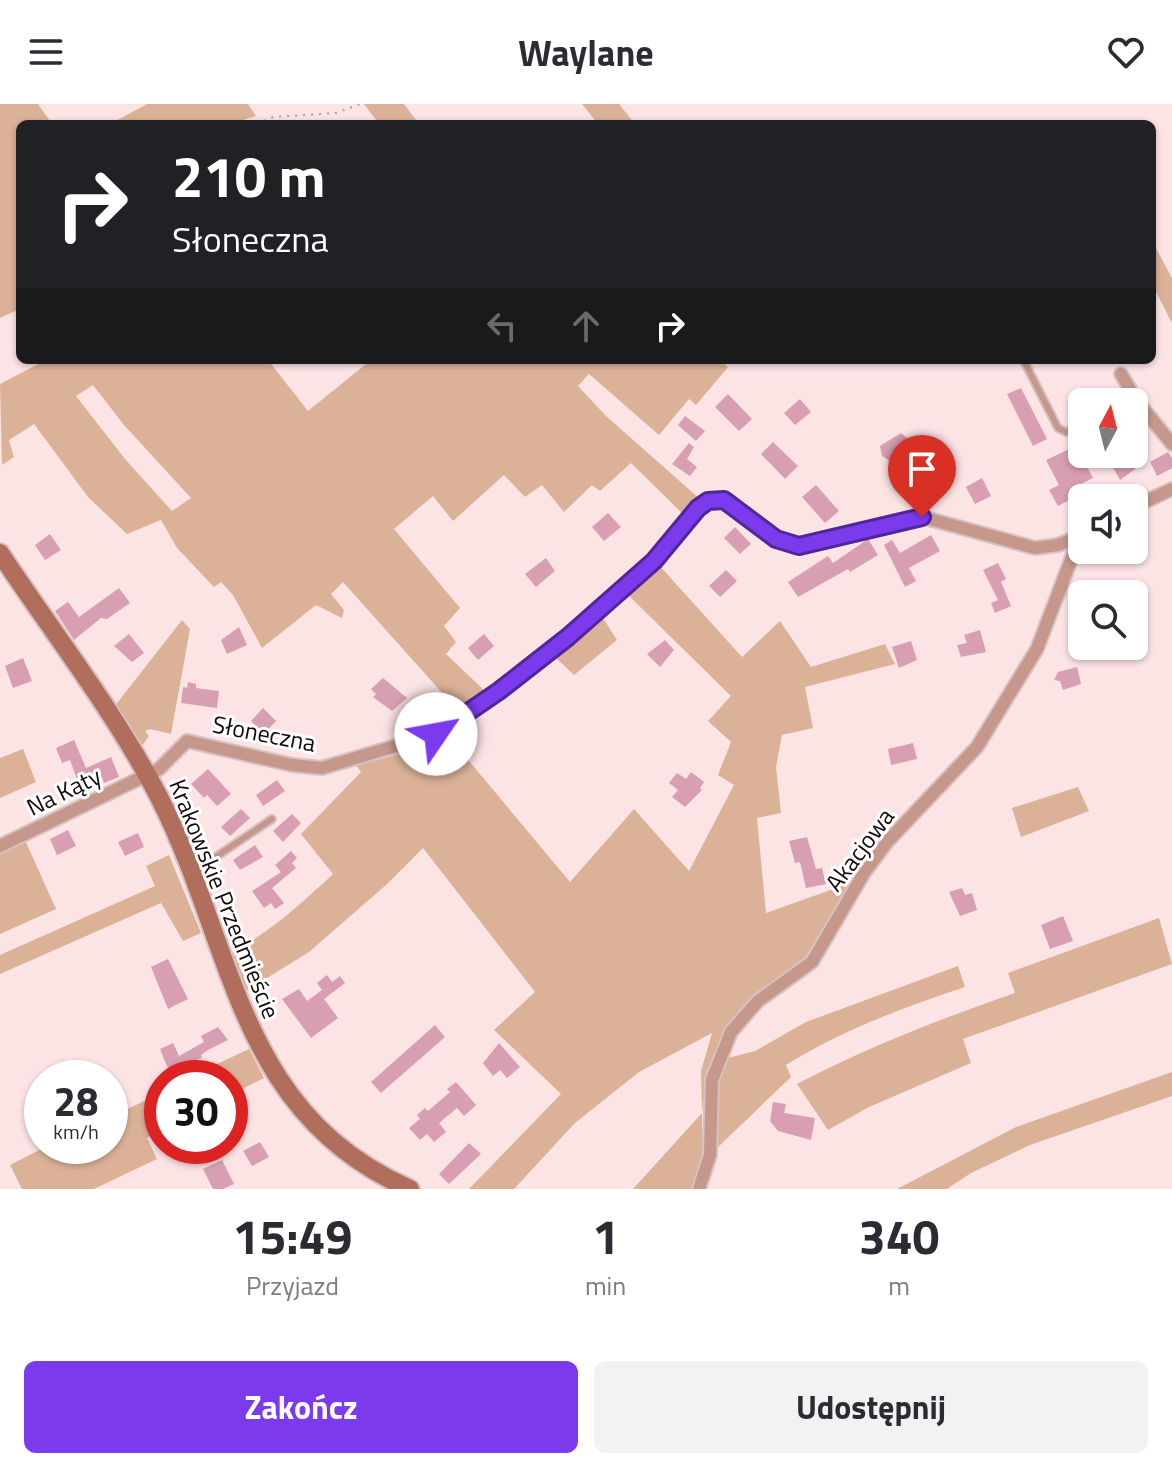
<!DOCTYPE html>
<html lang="pl">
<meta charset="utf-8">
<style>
:root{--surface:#fff;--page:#f2f2f3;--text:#2b2b33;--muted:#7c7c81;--accent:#7c3aed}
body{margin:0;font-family:"Titillium Web",sans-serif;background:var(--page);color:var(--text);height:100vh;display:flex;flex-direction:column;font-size:30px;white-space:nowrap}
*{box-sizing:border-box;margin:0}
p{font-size:26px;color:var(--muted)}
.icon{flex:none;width:44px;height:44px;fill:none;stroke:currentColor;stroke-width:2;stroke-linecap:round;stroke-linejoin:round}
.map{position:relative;height:1085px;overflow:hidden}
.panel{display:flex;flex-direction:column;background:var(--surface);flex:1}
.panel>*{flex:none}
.hud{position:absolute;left:16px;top:16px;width:1140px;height:244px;border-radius:12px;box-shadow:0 2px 6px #0004;background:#202124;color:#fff;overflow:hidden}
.needle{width:52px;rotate:7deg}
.controls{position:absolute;left:1068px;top:284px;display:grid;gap:16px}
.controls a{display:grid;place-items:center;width:80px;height:80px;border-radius:12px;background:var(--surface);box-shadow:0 2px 6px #0004;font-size:40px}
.speed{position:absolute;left:24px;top:956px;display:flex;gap:16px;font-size:40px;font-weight:700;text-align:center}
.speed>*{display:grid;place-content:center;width:104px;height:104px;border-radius:50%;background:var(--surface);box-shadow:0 2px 6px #0004;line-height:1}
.speed small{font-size:20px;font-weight:400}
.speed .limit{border:12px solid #d22;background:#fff;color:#111}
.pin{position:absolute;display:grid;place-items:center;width:68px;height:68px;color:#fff;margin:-82px -34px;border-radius:50% 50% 50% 0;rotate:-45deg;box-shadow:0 0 8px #0007}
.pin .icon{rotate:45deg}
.me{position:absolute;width:88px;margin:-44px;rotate:57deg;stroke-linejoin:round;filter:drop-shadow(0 0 6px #0008)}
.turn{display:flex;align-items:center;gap:28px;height:168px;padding:0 24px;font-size:36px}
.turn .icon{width:104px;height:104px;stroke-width:2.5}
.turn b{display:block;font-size:56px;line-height:68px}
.lanes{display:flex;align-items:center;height:76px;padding:0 24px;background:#0003;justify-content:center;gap:40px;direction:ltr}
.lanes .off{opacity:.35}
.eta{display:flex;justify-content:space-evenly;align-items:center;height:136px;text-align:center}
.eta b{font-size:48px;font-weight:700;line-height:56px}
.action{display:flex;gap:16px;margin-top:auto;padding:16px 24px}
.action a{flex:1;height:92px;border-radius:12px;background:var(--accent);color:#fff;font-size:32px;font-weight:700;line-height:92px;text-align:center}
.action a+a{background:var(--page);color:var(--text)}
header{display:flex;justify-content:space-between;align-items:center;height:104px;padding:0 24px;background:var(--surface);font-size:36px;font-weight:700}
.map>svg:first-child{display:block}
.green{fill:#dbb298;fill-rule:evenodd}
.building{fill:#d89fb2}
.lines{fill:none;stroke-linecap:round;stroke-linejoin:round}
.service-casing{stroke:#d7c1c2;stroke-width:10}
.minor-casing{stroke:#d7c1c2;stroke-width:16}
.secondary-casing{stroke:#d7c1c2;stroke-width:22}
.path{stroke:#ae9b9c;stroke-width:2;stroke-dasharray:2 6;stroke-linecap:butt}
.service{stroke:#c6978b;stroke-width:6}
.minor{stroke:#c6978b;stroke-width:12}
.secondary{stroke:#b16e5c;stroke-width:18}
.route-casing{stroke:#51269a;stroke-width:20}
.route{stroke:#7c3aed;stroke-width:14}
.labels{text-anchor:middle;stroke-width:6;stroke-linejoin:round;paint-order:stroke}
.street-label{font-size:24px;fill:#120909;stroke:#fff}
</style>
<header><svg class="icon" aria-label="menu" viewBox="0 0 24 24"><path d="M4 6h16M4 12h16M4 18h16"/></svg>Waylane<svg class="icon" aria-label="heart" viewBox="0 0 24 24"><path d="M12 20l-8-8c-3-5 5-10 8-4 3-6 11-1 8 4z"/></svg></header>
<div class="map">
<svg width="1172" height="1085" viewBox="0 0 1172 1085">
<rect width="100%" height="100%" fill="#fce4e5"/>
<g class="green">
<polygon points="0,0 38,0 52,20 20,20 20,205 0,214"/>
<polygon points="147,0 248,0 256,12 231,20 110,20"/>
<polygon points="364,0 404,0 419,20 379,20"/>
<polygon points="582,0 619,0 635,20 598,20"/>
<polygon points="1152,137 1172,174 1172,219 1152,180"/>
<path d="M46 256H268L308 307 371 256H720L728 263 696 301 689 295 659 331 589 270 578 282 606 312 700 395 685 412 631 359 600 387 592 381 564 408 542 381 525 393 504 371 453 417 433 392 394 425 460 504 444 522 456 538 446 550 486 588 461 610 343 478 331 490 344 506 342 514 316 501 262 544 233 491 221 478 214 483 177 444 161 416 127 430 88 393 34 320 9 336 14 353 2 361 0 280ZM93 281 124 321 191 394 172 407 125 355 76 292Z"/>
<path d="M658 460 742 553 780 517 811 563 885 540 895 560 805 583 813 624 782 631 776 663 781 709 757 714 766 809 853 778 803 857 750 894 720 936 708 968 702 1009 703 1052 692 1085H633L702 1009 701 967 712 929 639 968 575 1019 514 1085H469L561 990 494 926 535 888 423 744 386 781 309 848 246 887 231 849C270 828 301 800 333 770L301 730 361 668 356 661 412 647 449 633 570 778 634 705 689 767 734 681 718 671 731 638 708 617 731 592 626 489Z"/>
<polygon points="601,511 617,536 574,571 554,552"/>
<polygon points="182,516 190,525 171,630 150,625 145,627 149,632 141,643 114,603"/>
<polygon points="23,645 36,678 0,694 0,654"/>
<polygon points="1078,683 1089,707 1021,733 1012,704"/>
<polygon points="25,736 56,805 0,830 0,746"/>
<polygon points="169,751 201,829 183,837 161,799 0,870 0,851 155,782 146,762"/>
<path d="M1159 814 1172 860 963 935 971 959 869 1003 828 1026 797 980C868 943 940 915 1015 889L1008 869Z"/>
<path d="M958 862 965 883C902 904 842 926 786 961L791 973 715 1046 713 1001 724 955 755 947 806 918Z"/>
<polygon points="249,945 264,974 230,991 230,974 203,974 200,968"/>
<polygon points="1172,968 1172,992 1030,1041 971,1069 947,1085 897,1085 1016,1023"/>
<polygon points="153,993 162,1011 162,1025 147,1034 157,1055 94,1085 22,1085 10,1061 47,1042 110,1042 110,1013"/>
</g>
<g class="building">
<polygon points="1021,284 1047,335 1033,342 1007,290"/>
<polygon points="728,290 752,315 739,327 715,303"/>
<polygon points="800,295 811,308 795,321 784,309"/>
<polygon points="685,312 705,327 696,337 678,321"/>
<polygon points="901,329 908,335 911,345 890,357 882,352 880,342"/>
<polygon points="773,338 798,362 785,375 761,350"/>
<polygon points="689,339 694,343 687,355 697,363 690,372 672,360"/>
<polygon points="1082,339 1082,354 1093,374 1071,385 1075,393 1058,402 1049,386 1059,381 1046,356"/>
<polygon points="1168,348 1172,354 1172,364 1157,372 1150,358"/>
<polygon points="1117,350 1133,350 1139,362 1120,376 1112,362 1121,357"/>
<polygon points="982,374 991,392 975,400 966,383"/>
<polygon points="816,381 839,407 825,419 802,393"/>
<polygon points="608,409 621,423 604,437 592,423"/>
<polygon points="735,423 751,440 740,450 724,434"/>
<polygon points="50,430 61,446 45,456 35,441"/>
<polygon points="931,431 940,447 909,464 916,477 905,483 884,441 892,436 900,449"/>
<polygon points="868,435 878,451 850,468 848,465 798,493 788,478 828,452 833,459"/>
<polygon points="546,454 555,467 536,483 525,470"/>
<polygon points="998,459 1006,475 1001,478 1011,502 995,509 991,499 998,496 983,466"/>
<polygon points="726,466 737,477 720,493 709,482"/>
<polygon points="119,484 130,499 107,515 101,514 74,536 55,507 68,498 79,513"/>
<polygon points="239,523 247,541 227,550 221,536"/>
<polygon points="980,526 986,548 961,553 957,541 967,539 964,531"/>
<polygon points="129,530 144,549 132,558 114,542"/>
<polygon points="484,530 494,542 478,556 468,544"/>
<polygon points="665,536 674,546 660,563 647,550"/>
<polygon points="911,537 917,556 899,564 892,543"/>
<polygon points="23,554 32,577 13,584 5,562"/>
<polygon points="1077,563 1081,580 1063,586 1060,577 1054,576 1058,568"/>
<polygon points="383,574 407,594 392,607 373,593 376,590 371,585"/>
<polygon points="188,578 196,580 196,584 219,587 217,604 181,599 183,583 187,584"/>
<polygon points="263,604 276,617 264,630 251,617"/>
<polygon points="74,636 86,664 111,653 119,673 104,679 102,673 79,681 70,656 62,659 56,644"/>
<polygon points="913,639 917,655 891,661 888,645"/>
<polygon points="208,665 231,690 217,702 207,691 204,694 191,680"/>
<polygon points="691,668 704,678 700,684 702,686 685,703 672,693 678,686 669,679 677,669 686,675"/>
<polygon points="277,676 285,687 263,702 256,691"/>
<polygon points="241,705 250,714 230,732 221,723"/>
<polygon points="292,710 301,719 283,738 273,727"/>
<polygon points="68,726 76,742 57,751 50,735"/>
<polygon points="138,729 144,743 125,752 118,738"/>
<polygon points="807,733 816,765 822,764 826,780 806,784 800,758 795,759 789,737"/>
<polygon points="255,741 263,753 240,766 233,756"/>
<polygon points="291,747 297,754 292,759 296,764 272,784 284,799 275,805 271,799 264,804 252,787 281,768 275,761"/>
<polygon points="962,784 965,791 972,789 977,806 960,812 949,788"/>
<polygon points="1063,812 1073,837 1050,845 1041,821"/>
<polygon points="168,855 188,895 168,905 151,863"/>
<polygon points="327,871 332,878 340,872 345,879 324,895 338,914 311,934 282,895 299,885 307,897 322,886 317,879"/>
<polygon points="435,921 445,933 381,989 371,978"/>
<polygon points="218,923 228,936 208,946 201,951 202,954 169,967 160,945 173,939 179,952 204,938 201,932"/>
<polygon points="499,939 520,963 507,974 500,966 493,972 483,959"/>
<polygon points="456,978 476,1001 464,1012 457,1004 439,1019 446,1028 434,1038 427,1030 420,1036 409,1024 420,1015 417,1011 425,1004 428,1007 450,988 447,985"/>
<polygon points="773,998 786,1000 784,1009 815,1014 811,1036 778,1027 770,1017"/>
<polygon points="260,1038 269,1053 252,1062 243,1047"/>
<polygon points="469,1039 481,1050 449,1080 439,1070"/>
<polygon points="222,1056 234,1080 223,1085 213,1085 203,1065"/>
</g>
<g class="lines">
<defs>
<g id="service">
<polyline points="1024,257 1058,324 1066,328 1082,323"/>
<polyline points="192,769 272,715"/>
</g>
<g id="minor">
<polyline points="1121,270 1137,297 1172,340"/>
<polyline points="1134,403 1172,385"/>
<polyline points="0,742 159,665 187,637 292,661 322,664 436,630 456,618 568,533 654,457 698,404 713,395 731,400 776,435 799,442 922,413 1035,444 1058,441 1082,431"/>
<polyline points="699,1085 710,1051 712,976 731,928 758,897 812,858 864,769 888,737 977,643 1037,545 1080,432"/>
</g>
<path id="secondary" d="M0 449C53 529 115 608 159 693 235 842 236 1009 410 1085"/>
</defs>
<use href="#service" class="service-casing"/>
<use href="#minor" class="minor-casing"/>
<use href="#secondary" class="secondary-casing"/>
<polyline class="path" points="264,17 273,13 336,9 360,0"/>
<use href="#service" class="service"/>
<use href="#minor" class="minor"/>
<use href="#secondary" class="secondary"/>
</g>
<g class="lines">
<defs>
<polyline id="route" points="436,630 499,587 568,533 654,457 698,404 708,397 724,396 776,435 799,442 922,413"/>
</defs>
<use href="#route" class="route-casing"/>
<use href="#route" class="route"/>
</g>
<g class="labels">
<g class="street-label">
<text transform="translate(264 630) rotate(11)" y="8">Słoneczna</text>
<text transform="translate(64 688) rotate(-26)" y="8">Na Kąty</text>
<text transform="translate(860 746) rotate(-53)" y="8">Akacjowa</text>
<text transform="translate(224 795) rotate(68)" y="8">Krakowskie Przedmieście</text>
</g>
</g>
</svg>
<div class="controls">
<a><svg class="needle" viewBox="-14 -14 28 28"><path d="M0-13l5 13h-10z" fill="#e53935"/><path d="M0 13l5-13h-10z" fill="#7c7c81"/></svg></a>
<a><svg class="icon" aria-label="sound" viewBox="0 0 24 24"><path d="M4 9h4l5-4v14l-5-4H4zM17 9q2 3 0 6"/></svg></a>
<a><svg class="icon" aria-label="search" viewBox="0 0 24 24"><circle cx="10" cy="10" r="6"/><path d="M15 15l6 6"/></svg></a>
</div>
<div class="speed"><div>28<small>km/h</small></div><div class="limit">30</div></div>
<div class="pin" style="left:922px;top:413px;background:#d93025"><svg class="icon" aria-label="arrive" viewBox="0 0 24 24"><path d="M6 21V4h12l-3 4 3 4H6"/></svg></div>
<svg class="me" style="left:436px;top:630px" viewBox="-20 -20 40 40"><circle r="19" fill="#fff"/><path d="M0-13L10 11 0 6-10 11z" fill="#7c3aed"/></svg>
<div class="hud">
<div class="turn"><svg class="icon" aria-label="right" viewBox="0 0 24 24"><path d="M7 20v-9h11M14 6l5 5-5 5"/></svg><div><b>210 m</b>Słoneczna</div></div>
<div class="lanes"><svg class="icon off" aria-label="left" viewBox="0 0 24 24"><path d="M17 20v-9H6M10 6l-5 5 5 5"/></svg><svg class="icon off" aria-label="ahead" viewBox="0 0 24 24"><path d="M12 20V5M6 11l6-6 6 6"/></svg><svg class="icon" aria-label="right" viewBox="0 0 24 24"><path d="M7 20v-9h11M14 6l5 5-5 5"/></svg></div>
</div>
</div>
<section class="panel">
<div class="eta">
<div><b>15:49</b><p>Przyjazd</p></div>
<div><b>1</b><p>min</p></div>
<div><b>340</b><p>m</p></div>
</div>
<div class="action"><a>Zakończ</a><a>Udostępnij</a></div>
</section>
